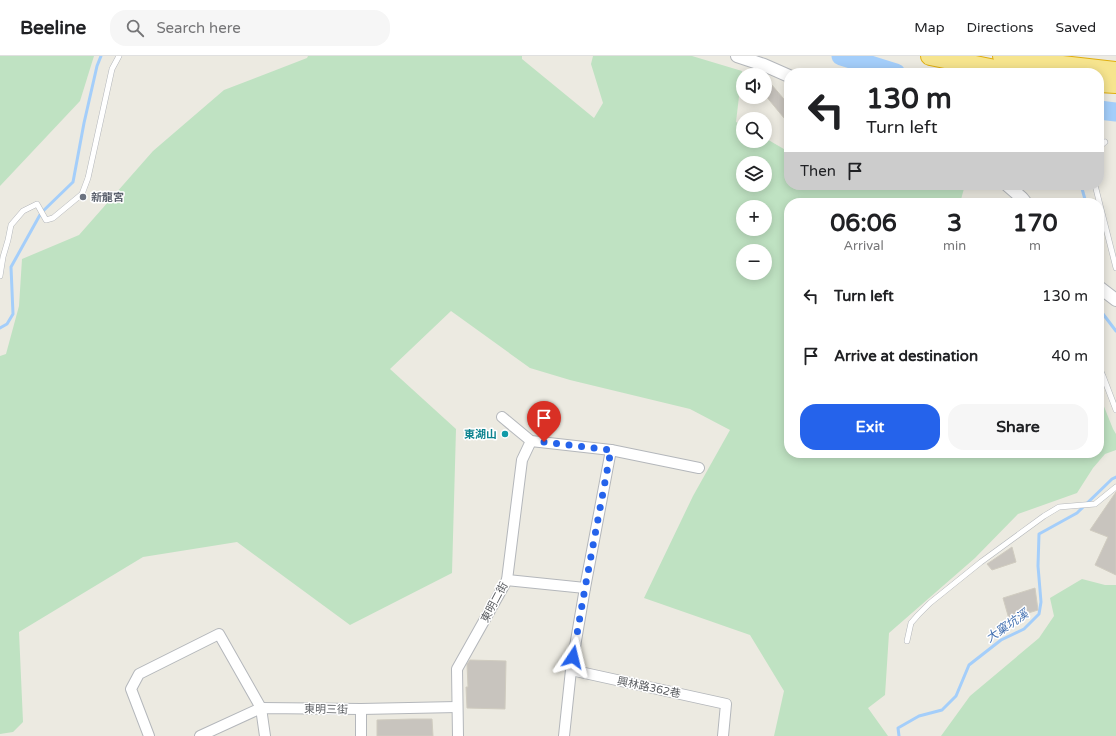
<!DOCTYPE html>
<meta charset="utf-8">
<style>
:root{--surface:#fff;--page:#f6f6f6;--text:#202124;--muted:#757577;--line:#e0e0e0;--accent:#2563eb}
body{margin:0;font-family:"Varela Round","Noto Sans TC",sans-serif;background:var(--page);color:var(--text);height:100vh;display:flex;flex-direction:column;font-size:15px;white-space:nowrap}
*{box-sizing:border-box;margin:0}
p{font-size:13px;color:var(--muted)}
.icon{flex:none;width:22px;height:22px;fill:none;stroke:currentColor;stroke-width:2;stroke-linecap:round;stroke-linejoin:round}
.map{position:relative;flex:1;overflow:hidden}
.side{position:absolute;left:784px;top:142px;width:320px;height:260px;display:flex;flex-direction:column;background:var(--surface);border-radius:16px;box-shadow:0 2px 10px #0003}
.side>*{flex:none}
.top-card{position:absolute;left:784px;top:12px;width:320px;height:122px;border-radius:16px;box-shadow:0 2px 10px #0003;background:#fff;color:var(--text);overflow:hidden}
.tools{position:absolute;left:736px;top:12px;display:grid;gap:8px}
.tools a{display:grid;place-items:center;width:36px;height:36px;border-radius:50%;background:var(--surface);box-shadow:0 2px 10px #0003;font-size:20px}
.pin{position:absolute;display:grid;place-items:center;width:34px;height:34px;color:#fff;margin:-41px -17px;border-radius:50% 50% 50% 0;rotate:-45deg;box-shadow:0 0 4px #0007}
.pin .icon{rotate:45deg}
.me{position:absolute;width:44px;margin:-22px;rotate:10deg;stroke-linejoin:round;filter:drop-shadow(0 0 3px #0008)}
.turn{display:flex;align-items:center;gap:14px;height:84px;padding:0 16px;font-size:18px}
.turn .icon{width:52px;height:52px;stroke-width:2.5}
.turn b{display:block;font-size:28px;line-height:34px}
.then{display:flex;align-items:center;height:38px;padding:0 16px;background:#0003;gap:8px;font-size:15px}
.eta{display:flex;justify-content:space-evenly;align-items:center;height:68px;text-align:center}
.eta b{font-size:24px;font-weight:800;line-height:28px}
.action{display:flex;gap:8px;margin-top:auto;padding:8px 16px}
.action a{flex:1;height:46px;border-radius:16px;background:var(--accent);color:#fff;font-size:16px;font-weight:800;line-height:46px;text-align:center}
.action a+a{background:var(--page);color:var(--text)}
ul{padding:0;list-style:none}
li{display:flex;align-items:center;gap:12px;height:60px;padding:0 16px}
li div{flex:1}
li b{display:block;font-size:15px}
li em{font-style:normal}
header{display:flex;align-items:center;gap:24px;box-sizing:border-box;height:56px;padding:0 20px;background:var(--surface);border-bottom:1px solid var(--line)}
header strong{font-size:19px}
nav{display:flex;gap:22px;margin-inline-start:auto;font-size:14px}
.search{width:280px;height:36px;background:var(--page);display:flex;align-items:center;gap:10px;box-sizing:border-box;padding:0 14px;border-radius:16px;color:var(--muted);font-size:15px}
.map>svg:first-child{display:block}
.green{fill:#bfe2c2;fill-rule:evenodd}
.lines{fill:none;stroke-linecap:round;stroke-linejoin:round}
.stream{stroke:#a4cefa;stroke-width:3}
.river{stroke:#a4cefa;stroke-width:19}
.building{fill:#c8c4be;stroke:#d0ccc0}
.service-casing{stroke:#b4b7bb;stroke-width:6}
.minor-casing{stroke:#b4b7bb;stroke-width:12}
.tertiary-casing{stroke:#b4b7bb;stroke-width:14}
.motorway-casing{stroke:#e0ae0d;stroke-width:20}
.service{stroke:#fff;stroke-width:5}
.minor{stroke:#fff;stroke-width:10}
.tertiary{stroke:#fff;stroke-width:12}
.motorway{stroke:#f6e48e;stroke-width:18}
.route{stroke:#2563eb;stroke-width:7;stroke-dasharray:0 12.6}
.worship-dot{fill:#6b7280;stroke:#fff;stroke-width:1.5}
.culture-dot{fill:#0f9aa8;stroke:#fff;stroke-width:1.5}
.labels{text-anchor:middle;stroke-width:3;stroke-linejoin:round;paint-order:stroke}
.worship-label{font-size:11px;font-weight:bold;fill:#5b616d;stroke:#fff;text-anchor:start}
.culture-label{font-size:11px;font-weight:bold;fill:#0d838f;stroke:#fff;text-anchor:end}
.street-label{font-size:11px;fill:#5a5d61;stroke:#fff}
.water-label{font-size:12px;font-style:italic;fill:#4673b2;stroke:#fff}
</style>
<header>
<strong>Beeline</strong>
<div class="search"><svg class="icon" aria-label="search" viewBox="0 0 24 24"><circle cx="10" cy="10" r="6"/><path d="M15 15l6 6"/></svg>Search here</div>
<nav><a>Map</a><a>Directions</a><a>Saved</a></nav>
</header>
<div class="map">
<svg width="1116" height="680" viewBox="0 0 1116 680">
<rect width="100%" height="100%" fill="#eceae1"/>
<g class="green">
<polygon points="0,0 94,0 80,45 0,130"/>
<path d="M308 0H522V3L594 62 603 47 591 8 593 0H692L742 15 736 66 743 69V85H765V82L789 96V129H965L960 147H789V397H1099V338L1113 373 1116 378V394L1105 398 1093 412 1077 437 1018 458 975 502 889 577 885 639 868 652 888 680H774L784 635 750 579 644 542 693 440 730 374 690 353 570 324 530 312 451 255 390 313 456 373 452 517 350 569 237 486 143 501 19 576 23 666 13 676 0 678V300L6 298 19 250 22 203 79 179 153 95 224 34 307 2ZM743 107H765V129H743ZM743 151H765V173H743ZM743 195H765V217H743Z"/>
<polygon points="1082,523 1105,529 1116,529 1116,680 941,680 970,640 1039,582 1054,560 1050,542"/>
</g>
<g class="lines">
<g class="stream">
<polyline points="1081,129 1086,147"/>
<polyline points="1099,204 1102,215 1101,228"/>
<polyline points="1101,236 1100,254 1116,275"/>
<polyline points="0,272 7,268 13,258 11,211 41,157 73,126 84,67 97,10 101,0"/>
<polyline points="899,680 898,672 919,660 942,654 956,640 969,609 1001,584 1024,573 1039,558 1041,546 1038,510 1039,478 1077,457 1112,423 1116,421"/>
</g>
<g class="river">
<polyline points="841,0 896,17"/>
<polyline points="1099,54 1116,56"/>
</g>
</g>
<g class="building">
<polygon points="765,21 789,49 789,68 765,39"/>
<polygon points="1116,436 1116,519 1095,509 1108,481 1090,474"/>
<polygon points="1012,491 1016,506 992,514 987,508"/>
<polygon points="1035,532 1038,554 1009,563 1003,542"/>
<polygon points="470,604 506,605 505,653 467,652 466,631 468,631 467,608"/>
<polygon points="413,663 432,663 433,680 377,680 377,664"/>
</g>
<g class="lines">
<defs>
<g id="service">
<polyline points="1099,91 1105,86"/>
<polyline points="1095,129 1116,212"/>
<polyline points="0,220 3,201 8,184 11,169 23,155 37,148 46,164 53,162 82,138 88,122 112,13 119,0"/>
<polyline points="1099,311 1103,320 1116,354"/>
<polyline points="907,585 911,567 918,559 930,547 981,506 1044,460 1059,451 1095,448 1116,431"/>
</g>
<g id="minor">
<polyline points="502,361 531,385 611,394 699,412"/>
<polyline points="507,524 585,532"/>
<polyline points="571,614 726,648 723,680"/>
<polyline points="361,653 361,680"/>
<polyline points="149,680 131,633 139,618 219,578 261,652 265,680"/>
<polyline points="200,680 261,652 361,653 457,651"/>
<polyline points="458,680 457,613 507,524 522,404 531,385"/>
<polyline points="564,680 571,614 585,532 611,394"/>
</g>
<g id="tertiary">
<polyline points="737,0 764,9 789,20"/>
<polyline points="1007,129 1022,142 1026,147"/>
<polyline points="1099,231 1116,244"/>
</g>
<g id="motorway">
<polyline points="930,0 1015,17"/>
<polyline points="1002,0 1018,4 1116,15"/>
<polyline points="1099,27 1116,28"/>
</g>
</defs>
<use href="#service" class="service-casing"/>
<use href="#minor" class="minor-casing"/>
<use href="#tertiary" class="tertiary-casing"/>
<use href="#motorway" class="motorway-casing"/>
<use href="#service" class="service"/>
<use href="#minor" class="minor"/>
<use href="#tertiary" class="tertiary"/>
<use href="#motorway" class="motorway"/>
</g>
<g class="lines">
<polyline class="route" points="544,386 611,394 585,532 573,601"/>
</g>
<circle class="worship-dot" cx="83" cy="141" r="4"/>
<circle class="culture-dot" cx="505" cy="378" r="4"/>
<g class="labels">
<g class="worship-label">
<text x="91" y="145">新龍宮</text>
</g>
<g class="culture-label">
<text x="497" y="382">東湖山</text>
</g>
<g class="street-label">
<text transform="translate(494 546) rotate(-62)" y="4">東明二街</text>
<text transform="translate(649 631) rotate(12)" y="4">興林路362巷</text>
<text transform="translate(326 653) rotate(1)" y="4">東明三街</text>
</g>
<g class="water-label">
<text transform="translate(1007 570) rotate(-34)" y="4">大窠坑溪</text>
</g>
</g>
</svg>
<div class="tools">
<a><svg class="icon" aria-label="sound" viewBox="0 0 24 24"><path d="M4 9h4l5-4v14l-5-4H4zM17 9q2 3 0 6"/></svg></a>
<a><svg class="icon" aria-label="search" viewBox="0 0 24 24"><circle cx="10" cy="10" r="6"/><path d="M15 15l6 6"/></svg></a>
<a><svg class="icon" aria-label="layers" viewBox="0 0 24 24"><path d="M12 4l9 5-9 5-9-5zM3 14l9 5 9-5"/></svg></a>
<a>+</a>
<a>−</a>
</div>
<div class="pin" style="left:544px;top:386px;background:#d93025"><svg class="icon" aria-label="arrive" viewBox="0 0 24 24"><path d="M6 21V4h12l-3 4 3 4H6"/></svg></div>
<svg class="me" style="left:573px;top:601px" viewBox="-20 -20 40 40"><path d="M0-17L14 15 0 8-14 15z" fill="#2563eb" stroke="#fff" stroke-width="4"/></svg>
<div class="top-card">
<div class="turn"><svg class="icon" aria-label="left" viewBox="0 0 24 24"><path d="M17 20v-9H6M10 6l-5 5 5 5"/></svg><div><b>130 m</b>Turn left</div></div>
<div class="then">Then<svg class="icon" aria-label="arrive" viewBox="0 0 24 24"><path d="M6 21V4h12l-3 4 3 4H6"/></svg></div>
</div>
<section class="side">
<div class="eta">
<div><b>06:06</b><p>Arrival</p></div>
<div><b>3</b><p>min</p></div>
<div><b>170</b><p>m</p></div>
</div>
<ul>
<li><svg class="icon" aria-label="left" viewBox="0 0 24 24"><path d="M17 20v-9H6M10 6l-5 5 5 5"/></svg><div><b>Turn left</b></div><em>130 m</em></li>
<li><svg class="icon" aria-label="arrive" viewBox="0 0 24 24"><path d="M6 21V4h12l-3 4 3 4H6"/></svg><div><b>Arrive at destination</b></div><em>40 m</em></li>
</ul>
<div class="action"><a>Exit</a><a>Share</a></div>
</section>
</div>
